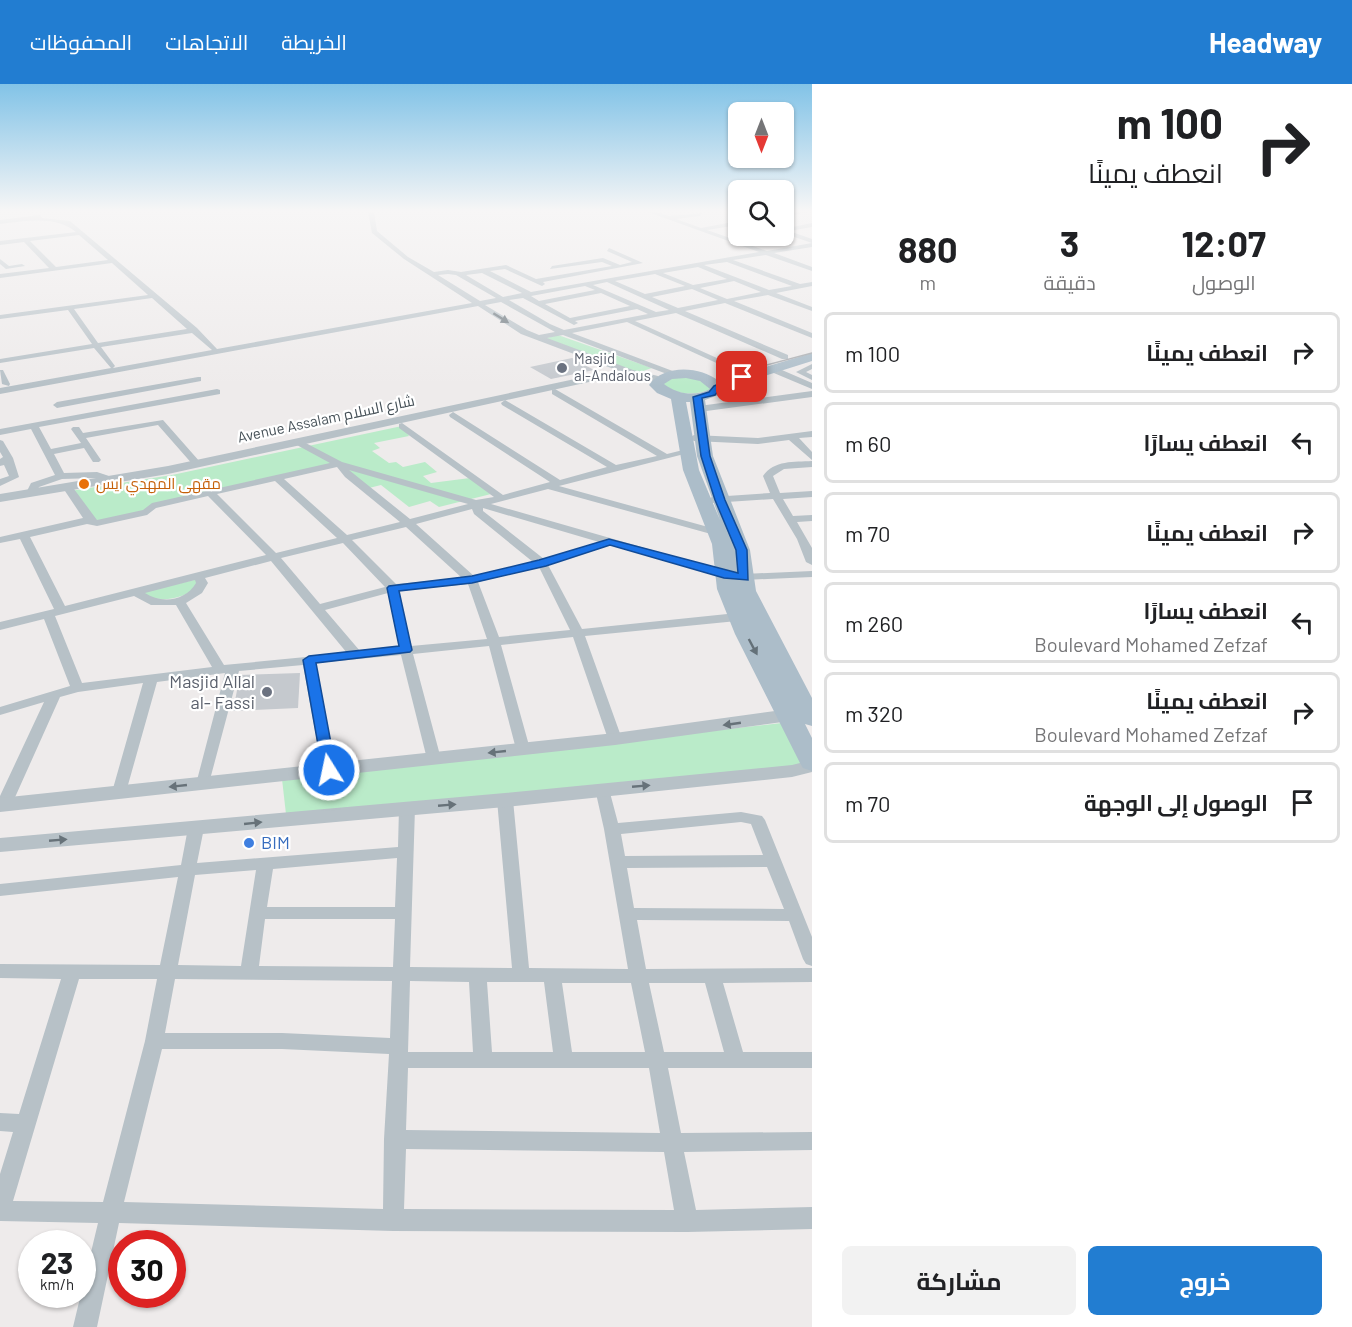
<!DOCTYPE html>
<html lang="ar">
<meta charset="utf-8">
<style>
:root{--surface:#fff;--page:#f2f2f2;--text:#202124;--muted:#757577;--line:#e0e0e0;--accent:#227dd1}
body{margin:0;font-family:Barlow,Cairo,sans-serif;background:var(--page);color:var(--text);direction:rtl;height:100vh;display:flex;flex-direction:column;font-size:22px;white-space:nowrap}
*{box-sizing:border-box;margin:0}
p{font-size:20px;color:var(--muted)}
.icon{flex:none;width:33px;height:33px;fill:none;stroke:currentColor;stroke-width:2;stroke-linecap:round;stroke-linejoin:round}
.map{position:relative;flex:1;overflow:hidden;direction:ltr}
.details{display:flex;flex-direction:column;background:var(--surface);width:540px}
.details>*{flex:none}
.top-card{background:#fff;color:var(--text);overflow:hidden}
.needle{width:39px;rotate:180deg}
.fabs{position:absolute;left:728px;top:18px;display:grid;gap:12px}
.fabs a{display:grid;place-items:center;width:66px;height:66px;border-radius:9px;background:var(--surface);box-shadow:0 2px 4px #0004;font-size:30px}
.speed{position:absolute;left:18px;top:1146px;display:flex;gap:12px;font-size:30px;font-weight:700;text-align:center}
.speed>*{display:grid;place-content:center;width:78px;height:78px;border-radius:50%;background:var(--surface);box-shadow:0 2px 4px #0004;line-height:1}
.speed small{font-size:15px;font-weight:400}
.speed .limit{border:9px solid #d22;background:#fff;color:#111}
.pin{position:absolute;display:grid;place-items:center;width:51px;height:51px;color:#fff;margin:-26px;border-radius:12px;box-shadow:0 3px 9px #0006}
.me{position:absolute;width:66px;margin:-33px;rotate:350deg;stroke-linejoin:round;filter:drop-shadow(0 0 4px #0008)}
.turn{display:flex;align-items:center;gap:21px;height:126px;padding:0 30px;font-size:27px}
.turn .icon{width:78px;height:78px;stroke-width:2.5}
.turn b{display:block;font-size:42px;line-height:51px}
.eta{display:flex;justify-content:space-evenly;align-items:center;height:102px;text-align:center}
.eta b{font-size:36px;font-weight:700;line-height:42px}
.primary-button{display:flex;gap:12px;margin-top:auto;padding:12px 30px}
.primary-button a{flex:1;height:69px;border-radius:9px;background:var(--accent);color:#fff;font-size:24px;font-weight:700;line-height:69px;text-align:center}
.primary-button a+a{background:var(--page);color:var(--text)}
ul{padding:0;list-style:none}
li{display:flex;align-items:center;gap:18px;height:81px;margin:0 12px 9px;padding:0 18px;border:3px solid var(--line);border-radius:9px}
li div{flex:1}
li b{display:block;font-size:22px}
li em{font-style:normal}
header{display:flex;align-items:center;gap:36px;box-sizing:border-box;height:84px;padding:0 30px;background:var(--accent);color:#fff}
header strong{font-size:28px}
nav{display:flex;gap:33px;margin-inline-start:auto;font-size:21px}
main{display:flex;flex:1;min-height:0}
.map>svg:first-child{display:block}
.green{fill:#baebc9}
.building{fill:#c5c9ce}
.lines{fill:none;stroke-linecap:round;stroke-linejoin:round}
.minor{fill:#b7c1c7;fill-rule:evenodd}
.tertiary{fill:#b7c1c7;fill-rule:evenodd}
.primary{fill:#acbdc9;fill-rule:evenodd}
.tram{stroke:#aeb1b5;stroke-width:1.5}
.oneway{fill:#677279}
.oneway2{fill:#647179}
.route{fill:#1a73e8;stroke:#114b97;stroke-width:1.5}
.worship-dot{fill:#6b7280;stroke:#fff;stroke-width:2}
.food-dot{fill:#e8710a;stroke:#fff;stroke-width:2}
.shop-dot{fill:#3f7fe0;stroke:#fff;stroke-width:2}
.labels{text-anchor:middle;stroke-width:4.5;stroke-linejoin:round;paint-order:stroke}
.far-worship-label{font-size:15px;fill:#5b616d;stroke:#fff;text-anchor:start}
.far-street-label{font-size:15px;fill:#455057;stroke:#fff}
.far-food-label{font-size:15px;fill:#c56008;stroke:#fff;text-anchor:start}
.worship-label{font-size:18px;fill:#5b616d;stroke:#fff;text-anchor:end}
.shop-label{font-size:18px;fill:#366cbe;stroke:#fff;text-anchor:start}
</style>
<header>
<strong>Headway</strong>
<nav><a>الخريطة</a><a>الاتجاهات</a><a>المحفوظات</a></nav>
</header>
<main>
<section class="details">
<div class="top-card">
<div class="turn"><svg class="icon" aria-label="right" viewBox="0 0 24 24"><path d="M7 20v-9h11M14 6l5 5-5 5"/></svg><div><b>100 m</b>انعطف يمينًا</div></div>
</div>
<div class="eta">
<div><b>12:07</b><p>الوصول</p></div>
<div><b>3</b><p>دقيقة</p></div>
<div><b>880</b><p>m</p></div>
</div>
<ul>
<li><svg class="icon" aria-label="right" viewBox="0 0 24 24"><path d="M7 20v-9h11M14 6l5 5-5 5"/></svg><div><b>انعطف يمينًا</b></div><em>100 m</em></li>
<li><svg class="icon" aria-label="left" viewBox="0 0 24 24"><path d="M17 20v-9H6M10 6l-5 5 5 5"/></svg><div><b>انعطف يسارًا</b></div><em>60 m</em></li>
<li><svg class="icon" aria-label="right" viewBox="0 0 24 24"><path d="M7 20v-9h11M14 6l5 5-5 5"/></svg><div><b>انعطف يمينًا</b></div><em>70 m</em></li>
<li><svg class="icon" aria-label="left" viewBox="0 0 24 24"><path d="M17 20v-9H6M10 6l-5 5 5 5"/></svg><div><b>انعطف يسارًا</b><p>Boulevard Mohamed Zefzaf</p></div><em>260 m</em></li>
<li><svg class="icon" aria-label="right" viewBox="0 0 24 24"><path d="M7 20v-9h11M14 6l5 5-5 5"/></svg><div><b>انعطف يمينًا</b><p>Boulevard Mohamed Zefzaf</p></div><em>320 m</em></li>
<li><svg class="icon" aria-label="arrive" viewBox="0 0 24 24"><path d="M6 21V4h12l-3 4 3 4H6"/></svg><div><b>الوصول إلى الوجهة</b></div><em>70 m</em></li>
</ul>
<div class="primary-button"><a>خروج</a><a>مشاركة</a></div>
</section>
<div class="map">
<svg width="812" height="1243" viewBox="0 0 812 1243">
<rect width="100%" height="100%" fill="#eeebeb"/>
<g class="green">
<polygon points="558,251 652,284 637,289 543,255"/>
<path d="M673 294H695L713 304C695 312 679 312 663 300Z"/>
<polygon points="402,342 409,352 374,359 380,364 372,367 389,379 396,378 403,383 425,378 437,388 423,392 431,399 470,394 491,410 439,423 430,417 409,423 381,401 369,404 339,380 147,424 149,427 93,440 70,407 172,391"/>
<path d="M198 495 195 506C175 516 161 519 140 509Z"/>
<polygon points="791,638 812,685 287,739 282,695"/>
</g>
<g class="building">
<polygon points="572,274 594,286 551,295 530,283"/>
<polygon points="300,589 298,624 233,627 240,591"/>
</g>
<g class="lines">
<g class="minor">
<path d="M368 128H374L377 147 408 173 434 188 448 186 461 188 506 181 536 195 612 182 602 178 550 185 552 182 603 174 620 181 632 178 607 167 609 164 643 179 543 198 545 200 542 202 505 185 490 187 531 208 759 168 648 128H656L669 132 702 129 700 132 676 135 701 144 738 137V141L707 146 767 167 812 159V163L774 169 812 183V187L766 171 733 176 800 200 812 198V202L776 209 812 223V227L768 211 734 217 812 249V254L725 219 685 227 788 271V275H782L676 229 635 237 739 284V288H736L627 238 572 249 678 289 679 291 675 293 563 251 547 254 633 286 658 292 659 294 655 296 627 290 521 250 478 222 0 310V304L111 284 94 264 0 279V275L92 260 68 226 0 235V231L148 211 112 179 0 194V190L49 184 24 158 0 161V157L76 148C56 131 25 137 0 140V136L40 131 42 134 70 137 197 244 217 265 472 219 404 175 372 149ZM79 151 108 176 56 183 30 157ZM727 178 792 202 769 206 704 181ZM698 183 727 195 693 201 663 189ZM482 189 522 209 503 213 466 191ZM448 190 456 191 496 214 480 217 438 191ZM655 190 685 202 645 210 615 197ZM734 197 761 208 727 215 700 204ZM607 198 669 226 656 228 593 201ZM585 202 595 206 539 217 531 212ZM692 205 718 216 678 224 652 213ZM601 209 630 222 570 234 545 220ZM152 214 187 245 98 259 74 225ZM523 214 574 241 578 239 575 237 637 225 648 230 564 246 550 240 509 216ZM501 218 555 248 539 251 527 246 485 221ZM192 249 212 266 113 284 115 282 101 263Z"/>
<polygon points="795,128 807,128 783,134 783,130"/>
<polygon points="812,139 812,143 789,147 812,155 812,159 783,149 783,145"/>
<polygon points="0,175 9,182 22,180 25,182 6,185 0,180"/>
<polygon points="812,280 812,285 806,288 812,291 812,296 796,288"/>
<polygon points="769,283 775,283 812,299 812,305 769,287"/>
<polygon points="0,286 3,286 10,300 9,302 2,300"/>
<polygon points="198,293 201,293 201,297 57,324 53,321 57,318"/>
<polygon points="217,305 220,306 220,310 39,343 51,365 81,359 71,345 73,343 79,343 83,349 163,336 200,378 200,382 194,382 158,341 86,354 101,376 99,378 93,378 84,364 54,370 64,389 97,388 112,393 112,397 96,394 62,395 39,403 36,409 32,410 27,407 31,399 55,391 31,345 0,351 0,345"/>
<path d="M555 305 667 370 687 365 692 368 559 402 719 446 720 448 719 450H711L548 405 491 420 725 487 744 490 812 487V493L744 496 724 493 611 461 548 481 582 545 737 529 743 533 737 537 585 552 622 655 620 658 615 659 608 655 573 553 501 561 530 665 523 669 516 665 489 562 413 570 441 675 434 680 427 675 401 571 316 579 336 685 329 690 322 685 303 581 239 587 208 703 203 705 196 700 225 589 157 598 126 708 124 711H114L112 708 143 599 78 608 60 613 12 720 9 724H0V712L44 618 0 631V623L70 602 44 535 0 546V538L54 525 20 455 0 459V453L83 434 65 407 70 404 74 405 97 436 143 426 152 419 330 379 295 360V356L298 355 342 378 476 416 494 413 399 344V340L402 339 503 411 550 398 450 333 449 331 453 328 560 396 607 383 502 321 501 319 505 316 616 381 657 372 552 310V306ZM337 383 345 393 400 438 347 451 284 395ZM349 386 468 420 410 435ZM275 397 337 454 276 469 217 410ZM208 412 266 471 65 522 30 453 87 440 97 442 147 431 156 424ZM483 424 599 458 544 475 483 427ZM472 425 474 430 533 478 474 492 416 440ZM406 443 462 494 396 500 352 456ZM343 459 385 503 320 520 281 474ZM271 477 347 569 224 581 186 519 202 509 208 499 205 494ZM539 483 570 546 499 553 478 498ZM195 496 196 499C186 517 161 520 145 509ZM468 500 487 555 411 562 399 507ZM388 509 399 563 360 567 325 526ZM134 512 151 521H176L212 583 82 599 55 532Z"/>
<polygon points="812,307 812,313 699,328 695,325 699,322"/>
<polygon points="812,347 812,353 799,354 812,368 812,376 789,356 758,360 694,357 689,354 694,351 758,354"/>
<polygon points="0,356 3,357 13,374 19,393 0,402 0,395 9,392 4,381 0,382 0,375 3,373 0,368"/>
<path d="M812 377V383L784 385 773 392 780 409 812 407V413L783 415 793 432 812 431V437L797 438 812 464V481L806 478 797 455 773 415 712 419 707 416 712 413 770 409 763 392C774 376 794 378 812 377Z"/>
<path d="M602 700 607 702 609 705 618 739 741 728 762 732 765 736 812 853V882L806 880 803 875 789 837 637 836 646 885 812 884V898L723 899 743 968H812V984H668L681 1049 812 1048V1066L684 1068 696 1126 812 1123V1145L687 1148 393 1147 119 1139 97 1243H73L98 1139 0 1137V1090L13 1048 0 1047V1029L19 1030 61 895 0 894V880L160 881 178 793 0 812V800L181 781 188 744 191 740H201L204 744 197 779 398 763 399 724 402 720H412L415 724 410 883 512 884 497 716 500 712H510L513 716 529 884 628 885 604 745 595 705 597 702ZM741 738 751 740 763 771 625 772 621 750ZM397 774 395 823H267L273 785ZM767 783 784 825 634 824 627 784ZM256 786 241 882 178 881 195 791ZM265 835H395L393 883 259 882ZM79 895H157L145 957 103 1118 13 1117ZM175 895 392 897 390 954 282 949H165ZM410 897 469 898 473 968H408ZM487 898H544L553 968H492ZM562 899H631L645 968H572ZM649 899H705L724 968H664ZM162 965H282L389 970 384 1055 383 1125 124 1118ZM408 984H649L660 1049 406 1046ZM406 1065 664 1068 674 1126 404 1125Z"/>
</g>
<g class="tertiary">
<polygon points="625,288 658,293 664,296 658,299 625,294 589,298 168,390 0,418 0,410 168,382 589,292"/>
<polygon points="812,622 812,634 615,661 0,728 0,714 615,649"/>
<polygon points="812,676 812,688 792,693 505,723 0,768 0,754 505,709 792,681"/>
</g>
<path class="primary" d="M812 269V277L723 305 721 310 705 316 713 372 750 466 756 507 812 614V642L805 640 812 654V687L803 684 800 679 735 550 717 505 712 460 683 386 671 315 657 309 649 301C664 280 700 282 719 297ZM686 294 700 297 710 305C695 313 677 310 664 300L672 295ZM686 318H690L697 372 720 436 699 386Z"/>
<polyline class="tram" points="737,289 812,269"/>
</g>
<defs><path id="oneway-solid" d="M-6-.8H1V-3.2L6.5 0L1 3.2V.8H-6Z" transform="scale(1.5)"/></defs>
<g class="oneway">
<use href="#oneway-solid" transform="translate(501 234) rotate(32)"/>
<use href="#oneway-solid" transform="translate(732 640) rotate(172)"/>
<use href="#oneway-solid" transform="translate(497 668) rotate(174)"/>
<use href="#oneway-solid" transform="translate(178 702) rotate(174)"/>
<use href="#oneway-solid" transform="translate(641 702) rotate(-5)"/>
<use href="#oneway-solid" transform="translate(447 721) rotate(-5)"/>
<use href="#oneway-solid" transform="translate(253 739) rotate(-6)"/>
<use href="#oneway-solid" transform="translate(58 756) rotate(-5)"/>
</g>
<use class="oneway2" href="#oneway-solid" transform="translate(753 563) rotate(62)"/>
<linearGradient id="sky" x2="0" y2="1"><stop stop-color="#82c3e7"/><stop offset="0.42" stop-color="#f7f6f6"/><stop offset="1" stop-color="#f7f6f6" stop-opacity="0"/></linearGradient>
<rect width="812" height="302" fill="url(#sky)"/>
<polygon class="route" points="739,292 746,293 720,305 715,311 702,314 710,372 725,416 747,466 748,496 724,494 610,461 546,482 472,499 399,507 412,566 410,568 316,579 336,686 334,689 323,689 303,576 309,572 399,562 387,504 389,502 472,492 539,476 609,455 738,489 736,466 715,416 701,372 693,313 709,308 714,302"/>
<g class="worship-dot">
<circle cx="562" cy="284" r="6"/>
<circle cx="267" cy="608" r="6"/>
</g>
<circle class="food-dot" cx="84" cy="400" r="6"/>
<circle class="shop-dot" cx="249" cy="759" r="6"/>
<g class="labels">
<g class="far-worship-label">
<text x="574" y="280">Masjid<tspan x="574" dy="17">al-Andalous</tspan></text>
</g>
<g class="far-street-label">
<text transform="translate(326 335) rotate(-12)" y="5">Avenue Assalam شارع السلام</text>
</g>
<g class="far-food-label">
<text x="96" y="405">مقهى المهدي ايس</text>
</g>
<g class="worship-label">
<text x="255" y="604">Masjid Allal<tspan x="255" dy="21">al- Fassi</tspan></text>
</g>
<g class="shop-label">
<text x="261" y="765">BIM</text>
</g>
</g>
</svg>
<div class="fabs">
<a><svg class="needle" viewBox="-14 -14 28 28"><path d="M0-13l5 13h-10z" fill="#e53935"/><path d="M0 13l5-13h-10z" fill="#757577"/></svg></a>
<a><svg class="icon" aria-label="search" viewBox="0 0 24 24"><circle cx="10" cy="10" r="6"/><path d="M15 15l6 6"/></svg></a>
</div>
<div class="speed"><div>23<small>km/h</small></div><div class="limit">30</div></div>
<div class="pin" style="left:742px;top:293px;background:#d93025"><svg class="icon" aria-label="arrive" viewBox="0 0 24 24"><path d="M6 21V4h12l-3 4 3 4H6"/></svg></div>
<svg class="me" style="left:329px;top:686px" viewBox="-20 -20 40 40"><circle r="17" fill="#1a73e8" stroke="#fff" stroke-width="3"/><path d="M0-11L8 9 0 5-8 9z" fill="#fff"/></svg>
</div>
</main>
